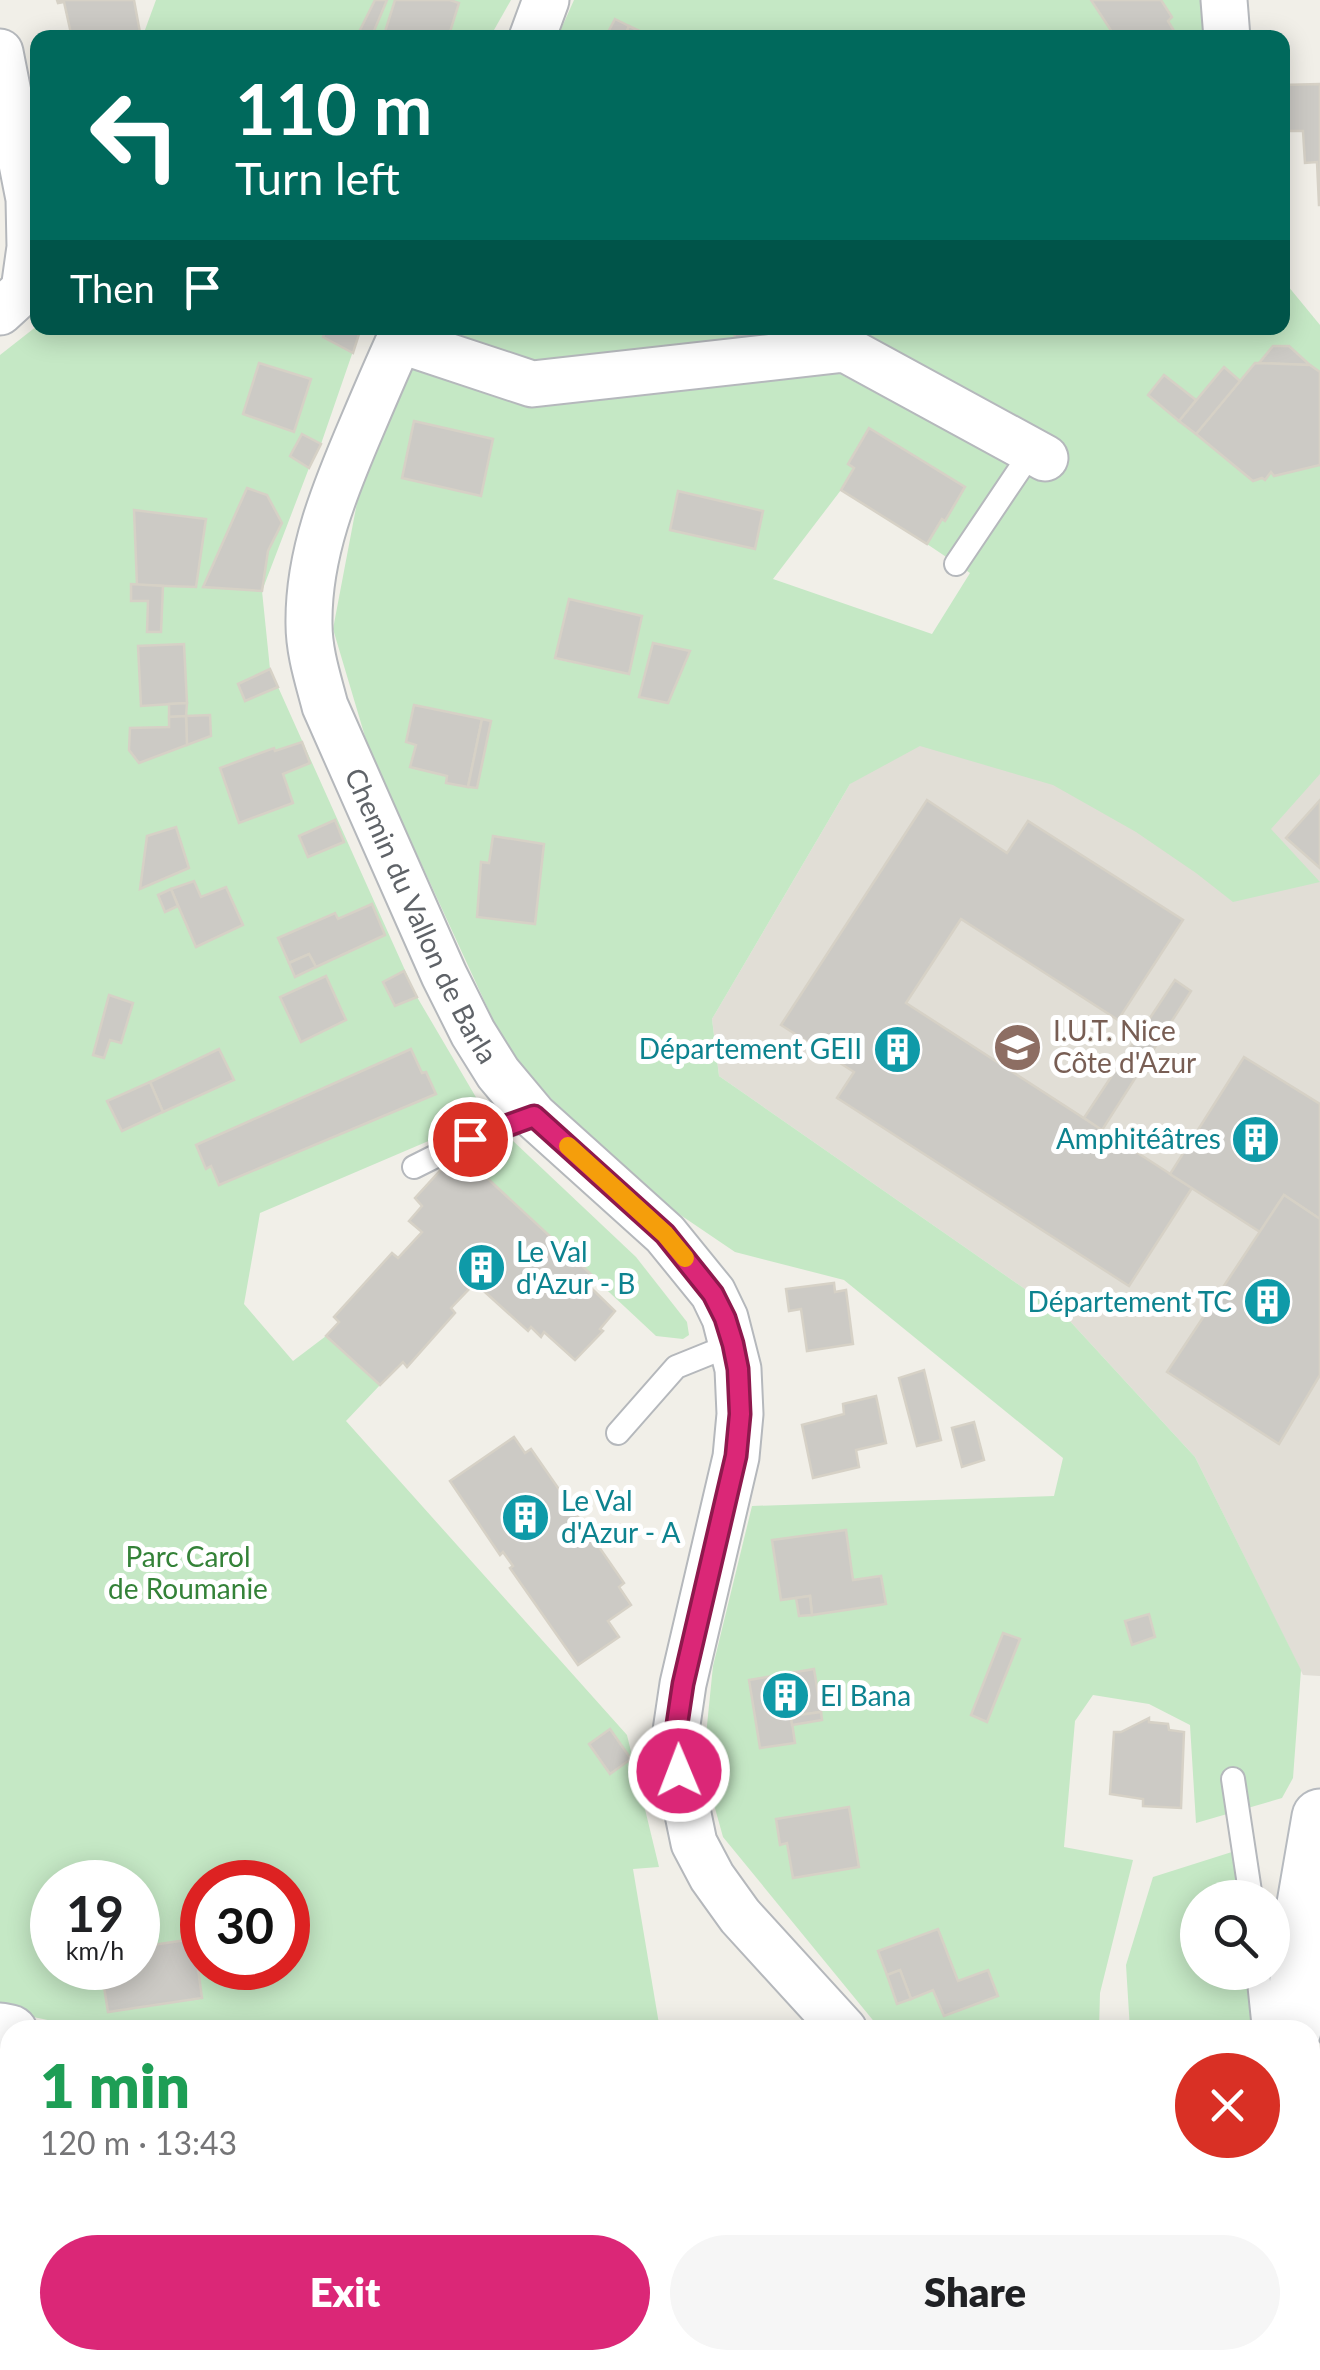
<!DOCTYPE html>
<meta charset="utf-8">
<style>
:root{--surface:#fff;--page:#f6f6f6;--text:#202124;--muted:#757577;--accent:#db2777}
body{margin:0;font-family:Lato,sans-serif;background:var(--page);color:var(--text);height:100vh;display:flex;flex-direction:column;font-size:38px;white-space:nowrap}
*{box-sizing:border-box;margin:0}
p{font-size:32px;color:var(--muted)}
.icon{flex:none;width:55px;height:55px;fill:none;stroke:currentColor;stroke-width:2;stroke-linecap:round;stroke-linejoin:round}
.map{position:relative;flex:1;overflow:hidden}
.sheet{position:absolute;left:0px;top:2020px;width:1320px;height:350px;display:flex;flex-direction:column;background:var(--surface);border-radius:30px 30px 0 0;box-shadow:0 5px 25px #0003}
.sheet>*{flex:none}
.guide{position:absolute;left:30px;top:30px;width:1260px;height:305px;border-radius:20px;box-shadow:0 5px 25px #0003;background:#00695c;color:#fff;overflow:hidden}
.tools{position:absolute;left:1180px;top:1880px;display:grid;gap:20px}
.tools a{display:grid;place-items:center;width:110px;height:110px;border-radius:50%;background:var(--surface);box-shadow:0 5px 25px #0003;font-size:50px}
.speed{position:absolute;left:30px;top:1860px;display:flex;gap:20px;font-size:50px;font-weight:700;text-align:center}
.speed>*{display:grid;place-content:center;width:130px;height:130px;border-radius:50%;background:var(--surface);box-shadow:0 5px 25px #0003;line-height:1}
.speed small{font-size:25px;font-weight:400}
.speed .limit{border:15px solid #d22;background:#fff;color:#111}
.pin{position:absolute;display:grid;place-items:center;width:85px;height:85px;color:#fff;margin:-42px;border:5px solid #fff;border-radius:50%;box-shadow:0 2px 10px #0007}
.me{position:absolute;width:110px;margin:-55px;rotate:359deg;stroke-linejoin:round;filter:drop-shadow(0 0 8px #0008)}
.turn{display:flex;align-items:center;gap:35px;height:210px;padding:0 40px;font-size:45px}
.turn .icon{width:130px;height:130px;stroke-width:2.5}
.turn b{display:block;font-size:70px;line-height:85px}
.then{display:flex;align-items:center;height:95px;padding:0 40px;background:#0003;gap:20px;font-size:38px}
.round{display:grid;place-items:center;flex:none;width:105px;height:105px;border-radius:52px;background:var(--page)}
.headline{display:flex;align-items:center;justify-content:space-between;height:170px;padding:0 40px}
h1{font-size:60px;font-weight:800;line-height:75px;color:#1e9e55}
.action{display:flex;gap:20px;margin-top:auto;padding:20px 40px}
.action a{flex:1;height:115px;border-radius:60px;background:var(--accent);color:#fff;font-size:40px;font-weight:800;line-height:115px;text-align:center}
.action a+a{background:var(--page);color:var(--text)}
.map>svg:first-child{display:block}
.education{fill:#e1ded6}
.green{fill:#c5e8c5;fill-rule:evenodd}
.building{fill:#cccac5;stroke:#d6d1c6;stroke-width:2.5}
.lines{fill:none;stroke-linecap:round;stroke-linejoin:round}
.lane-casing{stroke:#b5b8bc;stroke-width:26}
.street-casing{stroke:#b5b8bc;stroke-width:49}
.secondary-casing{stroke:#b6babf;stroke-width:59}
.lane{stroke:#fff;stroke-width:22}
.street{stroke:#fff;stroke-width:45}
.secondary{stroke:#fff;stroke-width:55}
.route-casing{stroke:#8e194d;stroke-width:25}
.route{stroke:#db2777;stroke-width:18}
.slow{stroke:#f59e0b;stroke-width:18}
.labels{text-anchor:middle;stroke-width:10;stroke-linejoin:round;paint-order:stroke}
.street-label{font-size:28px;fill:#5f6368;stroke:#fff}
.education-label{font-size:28px;fill:#785e54;stroke:#fff;text-anchor:start}
.culture-label{font-size:28px;fill:#0d838f;stroke:#fff;text-anchor:end}
.park-label{font-size:28px;fill:#348238;stroke:#fff}
</style>
<div class="map">
<svg width="1320" height="2370" viewBox="0 0 1320 2370">
<rect width="100%" height="100%" fill="#f1efe8"/>
<polygon class="education" points="1320,625 1320,1676 1303,1675 1195,1457 1068,1319 719,1076 712,1019 850,784 932,634"/>
<g class="green">
<polygon points="156,0 511,0 490,37 142,38"/>
<polygon points="574,0 1202,0 1204,37 557,38"/>
<path d="M1283 280 1320 325V774L1271 829 1320 882 1233 902 1196 873 1136 832 1053 785 920 746 850 784 712 1019 719 1076 1068 1319 1195 1457 1301 1670 1293 1778 1282 1798 1196 1823 1190 1725 1149 1704 1093 1695 1075 1721 1064 1847 1133 1860 1100 1993 1099 2030H881L723 1837 703 1765 713 1666 752 1506 1054 1496 1063 1458 844 1280 735 1252 614 1170 505 1046 369 750 333 629 359 492 407 363 530 404 833 370 1032 477 1034 435 840 337 538 368 442 336 445 328H1282ZM414 421 493 439 481 495 402 478ZM869 428 965 487 945 520 942 519 927 544 970 573 932 634 773 579 841 490 854 468 848 463ZM679 492 763 512 755 549 671 530ZM569 600 642 617 629 674 555 659ZM653 644 689 651 668 703 640 697ZM415 705 491 722 477 788 447 783V776L411 767 416 745 406 742ZM493 837 544 844 535 924 477 916 481 863H489Z"/>
<path d="M37 326 361 328 321 444 309 468 262 591 270 669 417 997 487 1116 260 1213 244 1304 293 1361 326 1336 380 1385 346 1421 627 1735 659 1867 633 1869 660 2030H95L0 2010V355ZM52 1882H138V1968H52ZM202 1882H288V1968H202Z"/>
<polygon points="512,1140 636,1257 687,1322 689,1335 683,1339 656,1336 458,1151"/>
<polygon points="1235,1851 1240,1897 1198,1898 1198,1972 1249,1973 1255,2030 1130,2030 1126,1965 1153,1877"/>
<polygon points="1310,2298 1320,2314 1320,2370 1067,2370 1091,2360 1310,2360"/>
<polygon points="634,2360 816,2360 816,2363 812,2370 644,2370"/>
</g>
<g class="building">
<polygon points="57,0 134,0 141,38 72,38 64,2 58,3"/>
<polygon points="375,0 387,0 371,38 356,38"/>
<polygon points="395,0 450,0 459,3 448,38 383,38"/>
<polygon points="1091,0 1161,0 1172,17 1168,21 1174,31 1164,38 1116,38"/>
<polygon points="615,19 629,26 624,38 605,38"/>
<polygon points="629,26 654,38 624,38"/>
<polygon points="1320,84 1320,205 1319,205 1317,162 1305,163 1303,131 1282,131 1282,85"/>
<polygon points="327,328 354,328 360,331 353,353 323,337"/>
<polygon points="734,328 773,328 774,339 735,342"/>
<polygon points="1273,346 1289,346 1310,365 1259,363"/>
<polygon points="259,363 311,379 294,432 243,414"/>
<polygon points="1255,363 1310,365 1320,372 1320,465 1274,476 1271,472 1265,480 1262,478 1253,481 1196,434"/>
<polygon points="1224,367 1240,381 1196,434 1179,421"/>
<polygon points="1164,375 1196,400 1179,421 1148,395"/>
<polygon points="414,421 493,439 481,496 402,478"/>
<polygon points="869,428 965,487 945,521 942,519 927,544 841,490 854,468 848,464"/>
<polygon points="302,434 321,444 309,468 290,456"/>
<polygon points="247,488 267,495 282,523 268,551 262,591 203,587"/>
<polygon points="678,491 763,511 755,549 670,530"/>
<polygon points="134,510 206,519 196,587 137,585"/>
<polygon points="131,584 163,586 161,632 147,632 148,601 131,601"/>
<polygon points="569,599 642,616 629,674 555,658"/>
<polygon points="653,643 690,651 668,703 639,697"/>
<polygon points="184,644 187,703 141,706 138,646"/>
<polygon points="270,669 278,687 245,701 238,684"/>
<polygon points="187,703 186,716 169,717 169,704"/>
<polygon points="414,705 482,719 468,787 446,783 447,776 410,767 416,745 406,742"/>
<polygon points="210,715 211,736 187,745 186,716"/>
<polygon points="186,716 187,745 139,763 129,750 130,728 169,727 169,717"/>
<polygon points="482,719 491,721 477,788 468,787"/>
<polygon points="302,742 310,763 283,774 293,803 239,823 220,768 274,748 275,751"/>
<polygon points="927,800 1007,853 1028,821 1183,920 1118,1020 961,919 906,1003 1192,1188 1129,1286 837,1098 854,1072 781,1025"/>
<polygon points="1320,800 1320,868 1286,838"/>
<polygon points="335,820 344,842 308,857 299,836"/>
<polygon points="176,827 189,868 140,889 147,836"/>
<polygon points="493,836 544,844 535,924 477,917 481,862 489,863"/>
<polygon points="194,881 201,897 226,887 243,925 196,947 171,889"/>
<polygon points="171,889 178,906 165,912 158,895"/>
<polygon points="372,904 385,935 316,967 309,954 289,963 278,938 335,913 338,919"/>
<polygon points="309,954 316,967 295,977 289,963"/>
<polygon points="404,971 417,997 395,1006 383,982"/>
<polygon points="326,976 346,1020 301,1042 280,997"/>
<polygon points="1175,980 1191,991 1102,1130 1084,1118"/>
<polygon points="109,995 133,1003 121,1043 110,1040 104,1058 93,1055"/>
<polygon points="219,1049 234,1080 163,1112 150,1082"/>
<polygon points="411,1049 422,1073 426,1072 436,1094 219,1185 211,1166 206,1169 196,1145"/>
<polygon points="1244,1057 1320,1104 1320,1219 1284,1195 1260,1232 1170,1174"/>
<polygon points="150,1082 163,1112 122,1131 107,1101"/>
<polygon points="458,1151 595,1278 588,1285 615,1311 600,1329 603,1331 575,1360 544,1332 541,1337 531,1327 528,1331 475,1283 451,1308 455,1313 407,1367 403,1362 380,1385 326,1336 339,1322 334,1317 392,1253 398,1258 422,1232 409,1221 422,1206 415,1198"/>
<polygon points="1284,1195 1320,1219 1320,1375 1279,1444 1167,1372"/>
<polygon points="834,1283 835,1292 846,1290 853,1344 807,1351 801,1309 789,1311 786,1289"/>
<polygon points="924,1370 941,1440 917,1446 899,1378"/>
<polygon points="876,1396 886,1443 856,1450 859,1467 813,1478 802,1425 844,1414 843,1404"/>
<polygon points="974,1422 984,1460 962,1467 952,1428"/>
<polygon points="514,1437 525,1453 531,1449 624,1583 619,1587 631,1605 608,1621 619,1637 578,1665 510,1568 513,1566 503,1552 500,1555 450,1481"/>
<polygon points="846,1530 853,1580 881,1576 886,1604 812,1615 810,1596 781,1600 772,1540"/>
<polygon points="810,1596 812,1615 799,1616 796,1598"/>
<polygon points="1149,1614 1155,1637 1132,1645 1125,1621"/>
<polygon points="1003,1633 1020,1639 987,1722 971,1715"/>
<polygon points="814,1669 821,1712 791,1716 795,1743 760,1748 749,1680"/>
<polygon points="821,1712 822,1720 792,1725 791,1716"/>
<polygon points="1149,1718 1149,1722 1168,1724 1169,1730 1184,1732 1181,1808 1143,1806 1143,1799 1110,1794 1114,1732 1121,1732"/>
<polygon points="610,1729 631,1759 610,1774 589,1744"/>
<polygon points="849,1807 859,1867 793,1878 787,1843 780,1845 776,1819"/>
<polygon points="938,1929 958,1981 988,1970 998,1996 944,2016 933,1990 911,1999 900,1970 887,1975 878,1951"/>
<polygon points="194,1939 202,1998 108,2012 101,1968 138,1968 138,1947"/>
<polygon points="900,1970 911,1999 897,2004 887,1975"/>
<polygon points="1320,2087 1320,2143 1315,2088"/>
<rect x="0" y="2257" width="10" height="65"/>
<polygon points="140,2360 209,2360 210,2370 140,2370"/>
<polygon points="209,2360 357,2360 367,2370 210,2370"/>
<polygon points="357,2360 450,2360 460,2370 367,2370"/>
<polygon points="1134,2360 1165,2360 1172,2370 1121,2370"/>
<polygon points="1212,2360 1244,2360 1241,2365 1241,2370 1219,2370"/>
</g>
<g class="lines">
<defs>
<g id="lane">
<polyline points="956,564 1032,451"/>
<polyline points="414,1167 470,1139 534,1116"/>
<polyline points="618,1433 676,1367 733,1344"/>
<polyline points="1233,1779 1251,1898"/>
<polyline points="1258,1972 1264,2030"/>
<polyline points="0,2153 10,2153"/>
<polyline points="0,2234 10,2235"/>
</g>
<g id="street">
<polyline points="1224,0 1227,38"/>
<polyline points="532,38 546,0"/>
<polyline points="0,52 29,199 30,247 24,290 0,312"/>
<path id="s1" d="M405 328C390 360 376 393 362 426 335 489 308 554 309 624 309 652 318 679 325 706L444 975 473 1033 498 1073 534 1116 665 1234 713 1293 725 1318 738 1369 740 1414 736 1457 683 1684 676 1731 679 1771 694 1843 712 1877 740 1916 844 2030"/>
<polyline points="399,340 532,384 845,349 1045,458"/>
<polyline points="735,2360 750,2370"/>
<polyline points="953,2370 966,2360"/>
<polyline points="1020,2370 1045,2360"/>
</g>
<g id="secondary">
<polyline points="1293,2030 1305,1904 1320,1817"/>
<polyline points="0,2031 10,2033"/>
<polyline points="1310,2188 1315,2236 1320,2246"/>
<polyline points="551,2360 563,2370"/>
</g>
</defs>
<use href="#lane" class="lane-casing"/>
<use href="#street" class="street-casing"/>
<use href="#secondary" class="secondary-casing"/>
<use href="#lane" class="lane"/>
<use href="#street" class="street"/>
<use href="#secondary" class="secondary"/>
</g>
<g class="lines">
<defs>
<polyline id="route" points="470,1139 534,1116 665,1234 713,1294 725,1318 733,1344 738,1369 740,1414 736,1456 683,1684 676,1731 679,1771"/>
</defs>
<use href="#route" class="route-casing"/>
<use href="#route" class="route"/>
<polyline class="slow" points="568,1146 665,1234 685,1258"/>
</g>
<defs>
<symbol id="university-disc" viewBox="-11 -11 22 22"><circle r="9.5" fill="#8d6e63" stroke="#fff"/><path d="M0-5L7-2L0 1L-7-2ZM-4 1L0 2.5L4 1V4Q0 6-4 4Z" fill="#fff"/></symbol>
<symbol id="building-disc" viewBox="-11 -11 22 22"><circle r="9.5" fill="#0f9aa8" stroke="#fff"/><path d="M-4-6H4V6H1V3H-1V6H-4ZM-2.5-4.3h1.7v1.8h-1.7ZM.8-4.3h1.7v1.8H.8ZM-2.5-1h1.7V.8h-1.7ZM.8-1h1.7V.8H.8Z" fill="#fff"/></symbol>
</defs>
<g fill-rule="evenodd">
<use href="#university-disc" x="990" y="1020" width="55" height="55"/>
<use href="#building-disc" x="870" y="1022" width="55" height="55"/>
<use href="#building-disc" x="1228" y="1112" width="55" height="55"/>
<use href="#building-disc" x="454" y="1240" width="55" height="55"/>
<use href="#building-disc" x="1240" y="1274" width="55" height="55"/>
<use href="#building-disc" x="498" y="1490" width="55" height="55"/>
<use href="#building-disc" x="758" y="1668" width="55" height="55"/>
</g>
<g class="labels">
<g class="street-label">
<text dy="10" stroke="none"><textPath href="#s1" startOffset="628">Chemin du Vallon de Barla</textPath></text>
</g>
<g class="education-label">
<text x="1053" y="1041">I.U.T. Nice<tspan x="1053" dy="32">Côte d'Azur</tspan></text>
</g>
<g class="culture-label">
<text x="862" y="1059">Département GEII</text>
<text x="1221" y="1149">Amphitéâtres</text>
<text x="516" y="1262" text-anchor="start">Le Val<tspan x="516" dy="32">d'Azur - B</tspan></text>
<text x="1232" y="1312">Département TC</text>
<text x="561" y="1511" text-anchor="start">Le Val<tspan x="561" dy="32">d'Azur - A</tspan></text>
<text x="820" y="1706" text-anchor="start">El Bana</text>
</g>
<g class="park-label">
<text x="188" y="1567">Parc Carol<tspan x="188" dy="32">de Roumanie</tspan></text>
</g>
</g>
</svg>
<div class="tools">
<a><svg class="icon" aria-label="search" viewBox="0 0 24 24"><circle cx="10" cy="10" r="6"/><path d="M15 15l6 6"/></svg></a>
</div>
<div class="speed"><div>19<small>km/h</small></div><div class="limit">30</div></div>
<div class="pin" style="left:470px;top:1139px;background:#d93025"><svg class="icon" aria-label="arrive" viewBox="0 0 24 24"><path d="M6 21V4h12l-3 4 3 4H6"/></svg></div>
<svg class="me" style="left:679px;top:1771px" viewBox="-20 -20 40 40"><circle r="17" fill="#db2777" stroke="#fff" stroke-width="3"/><path d="M0-11L8 9 0 5-8 9z" fill="#fff"/></svg>
<div class="guide">
<div class="turn"><svg class="icon" aria-label="left" viewBox="0 0 24 24"><path d="M17 20v-9H6M10 6l-5 5 5 5"/></svg><div><b>110 m</b>Turn left</div></div>
<div class="then">Then<svg class="icon" aria-label="arrive" viewBox="0 0 24 24"><path d="M6 21V4h12l-3 4 3 4H6"/></svg></div>
</div>
<section class="sheet">
<div class="headline"><div><h1>1 min</h1><p>120 m · 13:43</p></div><a class="round" style="background:#d93025;color:#fff"><svg class="icon" aria-label="close" viewBox="0 0 24 24"><path d="M6 6l12 12M18 6L6 18"/></svg></a></div>
<div class="action"><a>Exit</a><a>Share</a></div>
</section>
</div>
